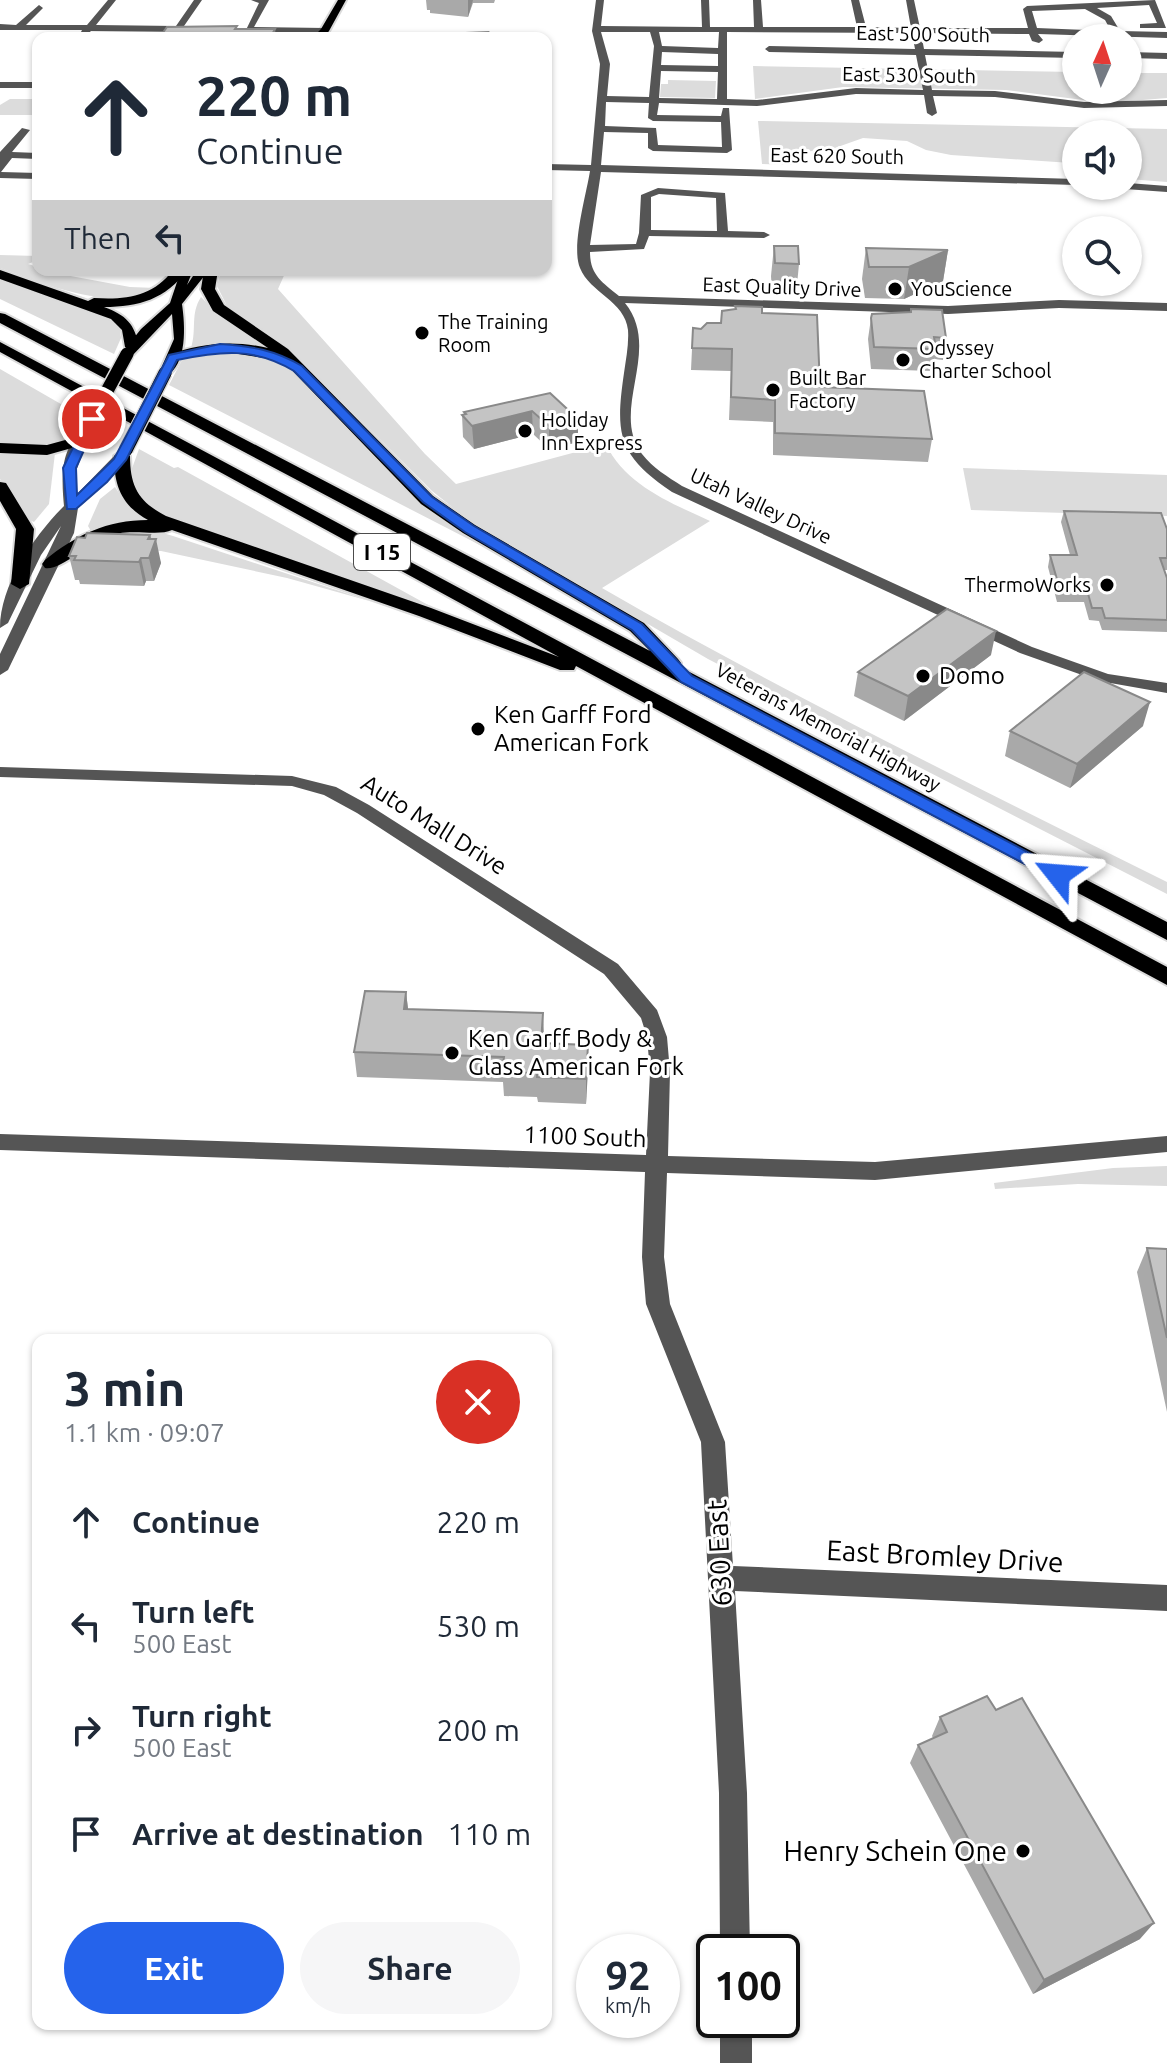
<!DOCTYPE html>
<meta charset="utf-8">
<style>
:root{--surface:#fff;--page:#f6f6f7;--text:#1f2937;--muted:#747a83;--accent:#2563eb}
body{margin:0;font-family:Ubuntu,sans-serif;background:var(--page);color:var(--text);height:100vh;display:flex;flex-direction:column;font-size:30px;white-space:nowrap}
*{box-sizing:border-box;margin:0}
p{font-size:26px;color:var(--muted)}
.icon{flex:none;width:44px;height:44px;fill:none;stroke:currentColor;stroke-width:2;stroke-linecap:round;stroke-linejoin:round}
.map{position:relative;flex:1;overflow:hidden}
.side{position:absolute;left:32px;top:1334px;width:520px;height:696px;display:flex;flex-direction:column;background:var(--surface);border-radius:16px;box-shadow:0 2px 6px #0004}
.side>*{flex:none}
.guide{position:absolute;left:32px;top:32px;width:520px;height:244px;border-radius:16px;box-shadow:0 2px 6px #0004;background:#fff;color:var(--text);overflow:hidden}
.needle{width:52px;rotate:3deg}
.fabs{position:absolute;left:1062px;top:24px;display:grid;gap:16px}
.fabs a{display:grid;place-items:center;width:80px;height:80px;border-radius:50%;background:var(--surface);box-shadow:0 2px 6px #0004;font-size:40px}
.speed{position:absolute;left:576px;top:1934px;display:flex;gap:16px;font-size:40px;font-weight:700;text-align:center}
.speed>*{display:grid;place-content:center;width:104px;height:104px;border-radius:50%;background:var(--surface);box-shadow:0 2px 6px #0004;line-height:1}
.speed small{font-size:20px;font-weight:400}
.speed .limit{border:4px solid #111;border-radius:12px;background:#fff;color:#111}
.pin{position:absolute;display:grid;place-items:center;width:68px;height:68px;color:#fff;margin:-34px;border:4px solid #fff;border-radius:50%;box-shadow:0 2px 8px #0007}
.me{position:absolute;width:88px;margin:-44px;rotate:298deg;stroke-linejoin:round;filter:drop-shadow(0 0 6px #0008)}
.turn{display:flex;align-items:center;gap:28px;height:168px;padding:0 32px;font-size:36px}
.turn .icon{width:104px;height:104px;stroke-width:2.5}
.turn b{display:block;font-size:56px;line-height:68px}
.then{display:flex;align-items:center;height:76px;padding:0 32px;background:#0003;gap:16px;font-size:30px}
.round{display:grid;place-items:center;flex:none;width:84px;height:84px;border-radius:42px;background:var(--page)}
.headline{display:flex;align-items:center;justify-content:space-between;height:136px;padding:0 32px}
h1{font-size:48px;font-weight:600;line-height:60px}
.cta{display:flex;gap:16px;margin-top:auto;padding:16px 32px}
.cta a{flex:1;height:92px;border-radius:48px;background:var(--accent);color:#fff;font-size:32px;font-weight:600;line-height:92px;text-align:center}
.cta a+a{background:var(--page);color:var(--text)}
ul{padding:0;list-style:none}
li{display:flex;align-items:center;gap:24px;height:104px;padding:0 32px}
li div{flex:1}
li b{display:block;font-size:30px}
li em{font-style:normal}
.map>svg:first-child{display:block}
.green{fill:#dcdcdc}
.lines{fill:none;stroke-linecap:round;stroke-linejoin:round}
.major-casing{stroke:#dbdbdb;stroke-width:4}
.highway-casing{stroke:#dbdbdb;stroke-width:4}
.minor{fill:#555;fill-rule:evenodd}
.major{fill:#000;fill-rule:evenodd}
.highway{fill:#000;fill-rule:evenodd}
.major-bridge-casing{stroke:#dbdbdb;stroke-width:16;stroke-linecap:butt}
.major-bridge{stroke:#000;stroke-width:13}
.wall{fill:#a9a9a9}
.shaded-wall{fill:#898989}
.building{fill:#c4c4c4;stroke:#898989;stroke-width:2}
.route{fill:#2563eb;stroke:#184099;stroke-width:2}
.poi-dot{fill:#000;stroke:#fff;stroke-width:3}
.labels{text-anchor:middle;stroke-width:6;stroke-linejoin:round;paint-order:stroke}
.far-street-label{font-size:20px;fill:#000;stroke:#fff}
.far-poi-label{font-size:20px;fill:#000;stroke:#fff;text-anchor:start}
.shield{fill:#fff;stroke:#4c4c4c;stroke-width:2}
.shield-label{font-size:22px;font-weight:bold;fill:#000}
.poi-label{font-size:24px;fill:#000;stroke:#fff;text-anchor:start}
.street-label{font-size:24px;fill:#000;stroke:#fff}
.near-street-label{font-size:28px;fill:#000;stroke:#fff}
.near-poi-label{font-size:28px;fill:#000;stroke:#fff;text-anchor:end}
</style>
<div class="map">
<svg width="1167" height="2063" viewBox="0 0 1167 2063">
<rect width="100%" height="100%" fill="#fff"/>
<g class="green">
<polygon points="753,66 1076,72 1076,90 1128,90 1128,73 1167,73 1167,98 1106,103 1006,90 843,87 755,99"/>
<polygon points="668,80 716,81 715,98 660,97 661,84 668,84"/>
<polygon points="10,99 38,99 38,115 0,115 0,105"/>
<polygon points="758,121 1167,129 1167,182 1128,179 1128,134 1076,134 1076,175 1070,174 1071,163 951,155 926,150 907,141 863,138 832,149 793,153 793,165 762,164"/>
<path d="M0 255 38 256V260L28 264 38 267V270L130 287 156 288C102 311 53 286 0 268Z"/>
<path d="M221 270 286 271 278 289 425 454 456 484 606 444C625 485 671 503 710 521L602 588C786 694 977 787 1167 882V894L708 659 466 518 432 491 287 347 227 306 217 286Z"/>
<polygon points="0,280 112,318 123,329 120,330 121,338 114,354 0,299"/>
<path d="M201 297 217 313 273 351 191 348C197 329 190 314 201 297Z"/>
<polygon points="224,350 277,359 287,367 424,506 511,561 169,385 182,360"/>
<path d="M0 369 80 415C56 458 44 447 0 445Z"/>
<polygon points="139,449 174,468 178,467 439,611 170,521 137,500 130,474"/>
<polygon points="0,452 55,453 49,504 34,522 27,519 0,479"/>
<polygon points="963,468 1167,475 1167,516 971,510"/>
<polygon points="115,487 128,507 149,521 91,531 88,526 100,499"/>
<polygon points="156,531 173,536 373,602 287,578 161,551 83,548 118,532"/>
<polygon points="1167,1166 1167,1186 1078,1184 995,1189 994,1183 1113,1168"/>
</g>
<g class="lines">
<defs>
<g id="major">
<polygon points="338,0 346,0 329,31 322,38 312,38 321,29"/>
<path d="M181 270H193L187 285 197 270H209L182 304C185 325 188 365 165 377L159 373 174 339 172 314 131 357 121 354 141 329 170 303Z"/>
</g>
<g id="highway">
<path d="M0 270 88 301 94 298C125 300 153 297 173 270H187C166 299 139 307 104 307 126 315 135 324 139 347L132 351 125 347 122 330 111 319 0 279Z"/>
<path d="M204 270H218L215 289 224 305 288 349 433 496 475 525 644 623 678 659 681 663 678 666 1167 922V940L0 323V313L5 314 650 651 630 631 463 533 421 504 283 361 226 352 168 361V355C201 343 233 340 268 348L213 311 201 289Z"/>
<path d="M0 342 1167 967V985L576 666 574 670H560L419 616 172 530C158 537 127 527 105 537 88 544 60 571 45 568L42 564 45 560C76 535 107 520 148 520 121 505 114 485 114 456L122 451 130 456C130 487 139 502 166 516L431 608 559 657 0 352Z"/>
<polygon points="80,436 88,441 86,444 47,455 0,453 0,443 47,445"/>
<polygon points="0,482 6,483 34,529 29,584 20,589 11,584 16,529 0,501"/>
</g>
</defs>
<use href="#major" class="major-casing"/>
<use href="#highway" class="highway-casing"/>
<g class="minor">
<polygon points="108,0 116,0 96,25 176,26 194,0 202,0 184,26 195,27 192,32 91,31 84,37 80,34 82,30 0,30 0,24 16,25 39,5 43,8 26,25 87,25"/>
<polygon points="251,0 269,0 254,27 325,28 329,31 325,34 245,32 259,3"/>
<path d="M596 0H604L601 26 702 27 701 0H709L710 27H754L753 0H761L763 27H857L851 0H859L866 27 911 28 906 0H914L920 28H1028L1023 9 1027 6 1155 0 1166 28H1140V24L1157 23 1149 5 1097 8 1111 16 1120 31 1167 32V38L1038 34 1043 40 1039 43 1032 41 1029 34 921 33 924 49 1076 52V58L925 55 932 90 995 91 1084 102 1167 100V106L1084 108 995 97 933 96 937 113 932 116 927 113 924 95 856 94 757 106 659 103 657 115 721 116 723 108H729L732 150 727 153 653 151 648 148V133L604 132 601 165 1076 179V185L601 172 590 245 636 244 639 233 641 195 658 188 725 193 728 231 764 232 770 235 764 238 649 236 644 249 590 252C590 275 602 282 619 296L948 306 1059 300 1167 303V311L1059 308 948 314 625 303C663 350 609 410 642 454 653 468 668 477 682 486L1032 647 1108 674 1167 683V693L1099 681 1020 653 672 492C618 455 615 435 624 373 626 359 629 344 628 330 625 301 590 293 580 268 571 247 586 196 590 171L546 170V164L591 165 600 64 592 31ZM1085 9 1105 20 1111 31 1037 28 1032 11ZM601 32H650L654 46 649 97 607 96 610 64ZM659 32H719L718 48 662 46ZM727 32 912 33 915 49 769 46 765 49 769 52 916 55 923 90 856 88 757 100 727 99ZM662 52 718 54V66L661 65ZM661 71 718 72 717 99 659 98ZM606 102 649 103 648 118 653 121 721 122 722 147 658 145 656 128 605 126ZM659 194 716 198 717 231 651 230V197Z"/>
<polygon points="1128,52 1167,53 1167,59 1128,58"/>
<rect x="0" y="82" width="38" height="6"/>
<polygon points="22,128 30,130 12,152 38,153 38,159 12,158 1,172 38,173 38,179 0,178 0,152"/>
<polygon points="1128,183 1167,186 1167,192 1125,189 1120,186 1128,186"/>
<path d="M80 437 87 441 75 474 77 494 117 453 129 456 113 476 78 508 74 533 8 670 0 675V654L61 526 41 555 8 623 0 628C0 585 34 536 64 506 62 486 59 447 80 437Z"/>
<polygon points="0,767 292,776 336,787 369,805 618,964 657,1010 667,1037 670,1072 668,1156 875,1162 1167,1136 1167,1152 875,1180 667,1173 664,1257 670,1304 725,1442 733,1566 1167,1585 1167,1611 735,1591 747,1793 750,1952 720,1952 719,1793 701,1442 646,1304 642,1257 645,1172 0,1150 0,1134 646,1155 650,1072 647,1037 641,1018 604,974 357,813 324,795 292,786 0,777"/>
<rect x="720" y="2020" width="32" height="43"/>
</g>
<use href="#major" class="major"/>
<use href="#highway" class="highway"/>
<defs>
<g id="major-bridge">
<polyline points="80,441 127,354"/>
<polyline points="126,450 165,373"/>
</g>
</defs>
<use href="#major-bridge" class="major-bridge-casing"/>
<use href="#major-bridge" class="major-bridge"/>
</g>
<g class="wall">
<polygon points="426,0 495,0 494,3 473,3 468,17 430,13 430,10 427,10"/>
<polygon points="774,246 799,264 796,295 772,294 771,276"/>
<polygon points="866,248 948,250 943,281 904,299 865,298 862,279"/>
<polygon points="911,309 946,338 943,360 934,359 932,371 871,369 868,339 871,318 910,312"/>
<polygon points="762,313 820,387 932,439 928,462 773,455 773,422 729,420 731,371 691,370 693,328 701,329"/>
<polygon points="550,393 578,442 549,449 533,434 474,449 463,437 462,415 464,414 464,412"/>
<polygon points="1064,511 1167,529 1167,570 1164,570 1167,578 1167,632 1102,630 1099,621 1089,620 1084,602 1057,602 1048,567 1050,555 1070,555 1061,522"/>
<polygon points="150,535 161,563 154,581 146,581 144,586 80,584 79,580 75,580 69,556"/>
<polygon points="991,655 904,721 854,696 858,672"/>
<polygon points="1143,726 1070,788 1005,756 1010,731"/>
<polygon points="406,992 408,1009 544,1038 543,1044 588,1045 586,1104 538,1102 537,1097 504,1096 503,1082 357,1077 354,1052"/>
<polygon points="1147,1248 1167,1249 1167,1412 1137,1272"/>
<polygon points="996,1710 1140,1939 1033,1994 910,1763 918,1745 933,1738 932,1736 940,1717"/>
</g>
<g class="shaded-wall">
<polygon points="468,0 473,0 468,17"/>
<polygon points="275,29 276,38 270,38"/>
<polygon points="948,250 943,281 904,299 909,267"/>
<polygon points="532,411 533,434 474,449 472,426"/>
<polygon points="578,419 578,442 549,449 549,426"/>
<polygon points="150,535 153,548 156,539 161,563 154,581 149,558 148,539"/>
<polygon points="141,558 146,581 144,586 139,562"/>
<polygon points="996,631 991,655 904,721 908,696"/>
<polygon points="1150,702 1143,726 1070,788 1077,764"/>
<polygon points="406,992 409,1017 404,1009"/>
<polygon points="543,1013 544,1038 541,1068 541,1043"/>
<polygon points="588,1045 588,1070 586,1104 586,1079"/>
<polygon points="1154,1923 1140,1939 1033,1994 1044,1980"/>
</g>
<g class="building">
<polygon points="237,26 235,29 275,29 270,38 159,38 167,27"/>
<polygon points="488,32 485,38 464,38 466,33"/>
<polygon points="774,246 798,246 799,264 775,263"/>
<polygon points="866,248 948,250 909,267 869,267"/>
<polygon points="735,306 762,307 762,313 817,315 820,387 924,391 932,439 775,433 775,400 731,397 732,349 692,348 693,328 701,329 707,323 721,323 722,311 736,309"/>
<polygon points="911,309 942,310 946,338 934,337 936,349 874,347 871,318 872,314 911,312"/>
<polygon points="550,393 578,419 549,426 532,411 472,426 462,415 466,414 464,412"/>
<polygon points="1064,511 1161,513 1167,529 1167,558 1160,558 1167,578 1167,620 1105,618 1102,608 1092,608 1087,590 1060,590 1050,555 1077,555"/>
<polygon points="87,533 150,535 148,539 156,539 149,558 141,558 139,562 74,560 76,556 69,556 77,537 85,538"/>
<polygon points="947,609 996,631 908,696 858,672"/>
<polygon points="1084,672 1150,702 1077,764 1010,731"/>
<polygon points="365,991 406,992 404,1009 543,1013 541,1043 588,1045 586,1079 537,1077 537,1073 502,1072 504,1057 354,1052"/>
<polygon points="1147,1248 1167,1249 1167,1338"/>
<polygon points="987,1696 996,1710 1022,1698 1154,1923 1044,1980 918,1745 947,1732 940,1717"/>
</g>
<path class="route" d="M220 344C251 346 275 350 302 366L432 497 474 526 642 624 692 676 1064 871 1067 875 1064 879H1053L681 682 632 630 465 532 423 502 294 371C255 347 220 351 177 360L126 460 107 482 76 509H67L63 468 88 417 98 419 76 468 77 495 114 459 169 355Z"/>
<g class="poi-dot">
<circle cx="895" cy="289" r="8"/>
<circle cx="422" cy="333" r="8"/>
<circle cx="903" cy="360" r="8"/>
<circle cx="773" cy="390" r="8"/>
<circle cx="525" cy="431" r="8"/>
<circle cx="1107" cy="585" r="8"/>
<circle cx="923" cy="676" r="8"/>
<circle cx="478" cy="729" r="8"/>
<circle cx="452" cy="1053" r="8"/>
<circle cx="1023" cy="1851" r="8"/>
</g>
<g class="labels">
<g class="far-street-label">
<text transform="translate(923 34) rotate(1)" y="7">East 500 South</text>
<text transform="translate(909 75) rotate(1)" y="7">East 530 South</text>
<text transform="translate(837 156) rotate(1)" y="7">East 620 South</text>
<text transform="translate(782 287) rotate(2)" y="7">East Quality Drive</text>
<text transform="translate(761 506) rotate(25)" y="7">Utah Valley Drive</text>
<text transform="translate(828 727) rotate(28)" y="7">Veterans Memorial Highway</text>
</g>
<g class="far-poi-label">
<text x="911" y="296">YouScience</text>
<text x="438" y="329">The Training<tspan x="438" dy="23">Room</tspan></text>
<text x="919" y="355">Odyssey<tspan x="919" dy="23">Charter School</tspan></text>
<text x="789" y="385">Built Bar<tspan x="789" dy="23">Factory</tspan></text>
<text x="541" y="427">Holiday<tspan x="541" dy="23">Inn Express</tspan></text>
<text x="1091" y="592" text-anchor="end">ThermoWorks</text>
</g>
<rect class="shield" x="354" y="534" width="56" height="36" rx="6"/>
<g class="shield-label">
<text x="382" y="560">I 15</text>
</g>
<g class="poi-label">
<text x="939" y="684">Domo</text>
<text x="494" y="723">Ken Garff Ford<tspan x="494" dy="28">American Fork</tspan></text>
<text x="468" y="1047">Ken Garff Body &amp;<tspan x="468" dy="28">Glass American Fork</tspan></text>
</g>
<g class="street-label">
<text transform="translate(434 825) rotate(32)" y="8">Auto Mall Drive</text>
<text transform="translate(585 1137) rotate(2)" y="8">1100 South</text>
</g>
<g class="near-street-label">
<text transform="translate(719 1553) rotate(-93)" y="10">630 East</text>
<text transform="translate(945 1556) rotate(3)" y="10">East Bromley Drive</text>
</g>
<g class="near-poi-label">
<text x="1007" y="1861">Henry Schein One</text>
</g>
</g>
</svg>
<div class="fabs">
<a><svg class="needle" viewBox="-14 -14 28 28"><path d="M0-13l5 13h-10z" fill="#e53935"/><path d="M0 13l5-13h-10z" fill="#747a83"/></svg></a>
<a><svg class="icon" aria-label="sound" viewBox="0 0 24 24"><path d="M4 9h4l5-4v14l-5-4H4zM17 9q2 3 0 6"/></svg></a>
<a><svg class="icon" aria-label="search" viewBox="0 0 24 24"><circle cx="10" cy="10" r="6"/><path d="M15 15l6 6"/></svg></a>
</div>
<div class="speed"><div>92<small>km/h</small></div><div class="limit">100</div></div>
<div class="pin" style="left:92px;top:419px;background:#d93025"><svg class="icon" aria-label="arrive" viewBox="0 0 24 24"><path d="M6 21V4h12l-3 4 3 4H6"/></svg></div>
<svg class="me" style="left:1058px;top:875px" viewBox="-20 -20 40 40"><path d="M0-17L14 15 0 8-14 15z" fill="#2563eb" stroke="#fff" stroke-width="4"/></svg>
<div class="guide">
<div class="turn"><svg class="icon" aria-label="ahead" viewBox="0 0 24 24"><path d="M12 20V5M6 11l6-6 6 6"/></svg><div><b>220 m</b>Continue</div></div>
<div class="then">Then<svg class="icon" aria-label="left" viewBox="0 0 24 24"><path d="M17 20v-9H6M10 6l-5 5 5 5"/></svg></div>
</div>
<section class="side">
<div class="headline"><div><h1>3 min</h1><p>1.1 km · 09:07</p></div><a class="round" style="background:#d93025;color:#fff"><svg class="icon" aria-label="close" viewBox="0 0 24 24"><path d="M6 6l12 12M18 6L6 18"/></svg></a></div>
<ul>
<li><svg class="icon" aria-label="ahead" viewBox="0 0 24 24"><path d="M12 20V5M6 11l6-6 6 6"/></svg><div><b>Continue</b></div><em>220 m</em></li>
<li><svg class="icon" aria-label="left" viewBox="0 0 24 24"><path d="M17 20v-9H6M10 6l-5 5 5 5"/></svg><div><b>Turn left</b><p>500 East</p></div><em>530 m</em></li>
<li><svg class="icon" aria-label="right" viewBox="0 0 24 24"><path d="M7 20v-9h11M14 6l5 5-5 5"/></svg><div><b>Turn right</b><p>500 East</p></div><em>200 m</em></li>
<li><svg class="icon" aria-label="arrive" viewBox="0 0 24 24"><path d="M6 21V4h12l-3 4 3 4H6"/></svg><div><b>Arrive at destination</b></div><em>110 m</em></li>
</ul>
<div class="cta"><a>Exit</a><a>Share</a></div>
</section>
</div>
